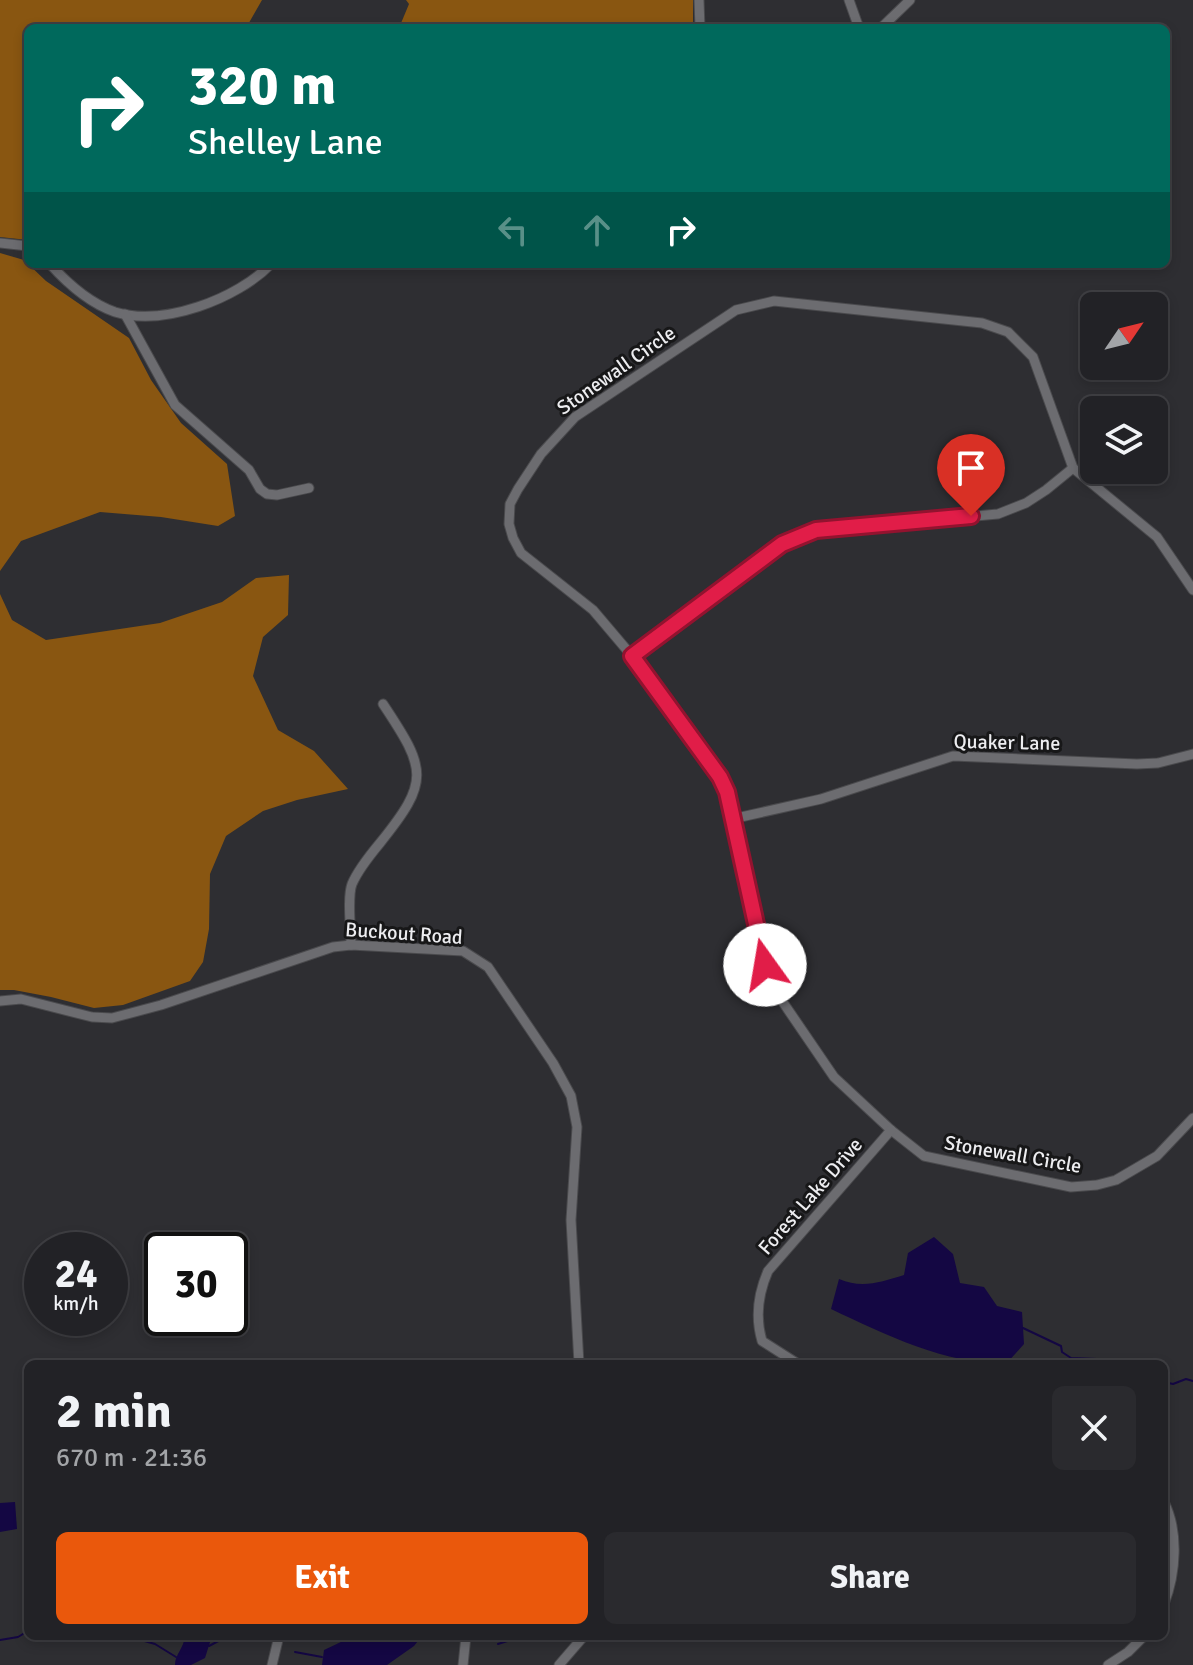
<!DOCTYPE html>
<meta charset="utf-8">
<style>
:root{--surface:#222226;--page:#2a2a2e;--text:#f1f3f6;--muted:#a2a4a7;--line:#3f3f43;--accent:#ea580c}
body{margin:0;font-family:Signika,sans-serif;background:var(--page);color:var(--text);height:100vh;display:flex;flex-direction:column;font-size:30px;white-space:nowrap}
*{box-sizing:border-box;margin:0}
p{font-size:26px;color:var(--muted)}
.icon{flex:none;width:44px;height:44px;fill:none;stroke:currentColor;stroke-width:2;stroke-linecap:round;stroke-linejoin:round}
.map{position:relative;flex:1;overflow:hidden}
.side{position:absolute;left:24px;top:1360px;width:1144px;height:280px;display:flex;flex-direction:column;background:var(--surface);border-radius:12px;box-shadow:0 4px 12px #0003,0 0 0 2px var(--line)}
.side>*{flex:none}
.guide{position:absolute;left:24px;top:24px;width:1146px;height:244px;border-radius:12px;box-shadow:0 4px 12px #0003,0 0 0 2px var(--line);background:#00695c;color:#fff;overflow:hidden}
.needle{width:52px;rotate:55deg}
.tools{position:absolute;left:1080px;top:292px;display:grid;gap:16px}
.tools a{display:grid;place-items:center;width:88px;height:88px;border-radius:12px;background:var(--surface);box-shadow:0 4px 12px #0003,0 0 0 2px var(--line);font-size:40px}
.speed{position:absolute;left:24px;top:1232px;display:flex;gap:16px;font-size:40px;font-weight:700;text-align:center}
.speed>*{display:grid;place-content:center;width:104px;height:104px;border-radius:50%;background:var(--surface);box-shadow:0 4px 12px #0003,0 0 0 2px var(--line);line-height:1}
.speed small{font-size:20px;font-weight:400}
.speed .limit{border:4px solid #111;border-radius:12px;background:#fff;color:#111}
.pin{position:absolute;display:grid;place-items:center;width:68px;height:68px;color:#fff;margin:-82px -34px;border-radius:50% 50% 50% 0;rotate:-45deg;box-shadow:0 0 8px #0007}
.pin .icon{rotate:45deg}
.me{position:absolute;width:88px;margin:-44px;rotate:347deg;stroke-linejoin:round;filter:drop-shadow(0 0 6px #0008)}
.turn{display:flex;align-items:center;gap:28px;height:168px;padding:0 32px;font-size:36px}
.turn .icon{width:104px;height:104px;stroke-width:2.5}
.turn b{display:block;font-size:56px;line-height:68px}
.lanes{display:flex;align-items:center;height:76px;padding:0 32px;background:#0003;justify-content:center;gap:40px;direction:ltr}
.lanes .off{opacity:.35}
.round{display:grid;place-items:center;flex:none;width:84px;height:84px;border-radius:12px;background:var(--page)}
.headline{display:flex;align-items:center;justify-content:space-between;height:136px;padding:0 32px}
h1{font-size:48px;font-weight:800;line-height:60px}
.cta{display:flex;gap:16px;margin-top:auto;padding:16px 32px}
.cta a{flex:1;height:92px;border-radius:12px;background:var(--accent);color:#fff;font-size:32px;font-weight:800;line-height:92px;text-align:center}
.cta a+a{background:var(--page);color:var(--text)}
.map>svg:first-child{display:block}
.forest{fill:#895611}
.water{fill:#140743}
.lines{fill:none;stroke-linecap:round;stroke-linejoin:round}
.stream{stroke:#140743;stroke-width:2}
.minor-casing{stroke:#4a4a4d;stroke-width:11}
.minor{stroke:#6c6c70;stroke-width:9}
.route-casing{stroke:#92132f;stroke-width:20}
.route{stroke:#e11d48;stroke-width:14}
.labels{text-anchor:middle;stroke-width:6;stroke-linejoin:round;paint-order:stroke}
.street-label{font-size:20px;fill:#ededf0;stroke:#171718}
</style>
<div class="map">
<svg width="1193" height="1665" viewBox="0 0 1193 1665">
<rect width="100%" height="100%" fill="#2e2e32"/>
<g class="forest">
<polygon points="0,0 262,0 246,28 28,28 28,240 0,237"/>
<polygon points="406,0 693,0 693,28 399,28 409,4"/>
<polygon points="0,253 24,260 46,281 129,338 151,380 181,423 227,464 235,516 218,526 161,517 100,512 21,541 0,571"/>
<polygon points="289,575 288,615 263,637 253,676 278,730 314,751 348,789 297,800 263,811 226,836 210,874 209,929 203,962 190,981 123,1005 94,1008 51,997 14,990 0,990 0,594 12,620 46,640 160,623 222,602 256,578"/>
</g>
<g class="water">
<path d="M934 1237 953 1254 960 1283 984 1287 997 1306 1022 1312 1024 1344 1006 1364C945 1364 886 1335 831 1309L839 1279C862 1289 881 1282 904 1275L908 1253Z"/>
<polygon points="15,1502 17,1529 0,1532 0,1503"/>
<path d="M185 1636H207L211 1639 205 1658 191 1665H175C175 1654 184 1648 185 1636Z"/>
<polygon points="344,1636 422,1636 414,1646 387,1665 322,1665 324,1650 343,1641"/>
</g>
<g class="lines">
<g class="stream">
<polyline points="1023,1328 1061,1346 1062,1352 1071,1358 1097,1359 1099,1364"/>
<polyline points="1113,1364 1116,1364"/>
<polyline points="1164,1382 1173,1384 1186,1379 1193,1381"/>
<polyline points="127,1636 155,1644 176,1657"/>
<polyline points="449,1636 453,1638"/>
<polyline points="0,1640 18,1637 28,1631"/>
<polyline points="498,1644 523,1636"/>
<polyline points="209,1646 224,1638 265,1641"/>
<polyline points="295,1652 322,1657"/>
</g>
<defs>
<g id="minor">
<polyline points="699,0 700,28"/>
<polyline points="849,0 859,28"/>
<polyline points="881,28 910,0"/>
<polyline points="0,243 28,246"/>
<path d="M50 264C68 284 89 303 115 312 163 327 237 299 271 264"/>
<polyline points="125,314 175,405 249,470 260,489 267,494 277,495 309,488"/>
<polyline points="1193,590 1157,537 1073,468 1033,357 1008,332 982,323 774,301 736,310 575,417 541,454 518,489 510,504 509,524 513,538 521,553 593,610 632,656 720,777 727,792 770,979 778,995 834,1077 891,1130 924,1156 1071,1187 1097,1185 1116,1180 1157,1156 1193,1118"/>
<polyline points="632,656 782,544 816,530 998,514 1026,503 1046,490 1073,468"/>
<polyline points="732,819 821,799 953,756 1137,764 1158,763 1193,754"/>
<path d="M351 945C351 930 347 897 352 884 358 870 370 855 380 843 430 781 427 770 383 704"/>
<polyline points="0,1001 21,999 92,1017 112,1018 161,1005 333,947 351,945 463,951 488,967 553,1063 571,1096 577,1127 571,1220 579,1364"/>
<path d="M798 1364 762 1341C755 1317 758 1294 768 1271L891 1130"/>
<path d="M1164 1502C1179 1532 1176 1573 1164 1604"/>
<polyline points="272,1665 279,1636"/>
<polyline points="463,1665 466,1636"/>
<polyline points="559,1665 584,1636"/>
<polyline points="1108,1665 1128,1652 1144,1636"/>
</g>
</defs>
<use href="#minor" class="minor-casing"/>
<use href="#minor" class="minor"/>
</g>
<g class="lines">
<defs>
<polyline id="route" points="765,965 727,792 720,777 632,656 782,544 816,530 971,516"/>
</defs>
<use href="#route" class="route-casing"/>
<use href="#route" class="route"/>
</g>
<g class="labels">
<g class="street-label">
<text transform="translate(616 370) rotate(-35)" y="7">Stonewall Circle</text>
<text transform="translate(1007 742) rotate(1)" y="7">Quaker Lane</text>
<text transform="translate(404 933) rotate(4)" y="7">Buckout Road</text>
<text transform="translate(1013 1154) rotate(10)" y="7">Stonewall Circle</text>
<text transform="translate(810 1196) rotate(-49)" y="7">Forest Lake Drive</text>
</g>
</g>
</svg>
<div class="tools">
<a><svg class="needle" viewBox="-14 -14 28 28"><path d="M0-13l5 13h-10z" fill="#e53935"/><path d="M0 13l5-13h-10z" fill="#a2a4a7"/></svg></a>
<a><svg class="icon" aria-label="layers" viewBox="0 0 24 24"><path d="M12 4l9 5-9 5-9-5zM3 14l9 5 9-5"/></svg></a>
</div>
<div class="speed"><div>24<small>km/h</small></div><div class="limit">30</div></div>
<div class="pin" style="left:971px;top:516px;background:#d93025"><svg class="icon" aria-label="arrive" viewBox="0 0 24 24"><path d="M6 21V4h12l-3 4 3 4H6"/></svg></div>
<svg class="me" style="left:765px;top:965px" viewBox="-20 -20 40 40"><circle r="19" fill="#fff"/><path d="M0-13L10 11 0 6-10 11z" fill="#e11d48"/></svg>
<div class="guide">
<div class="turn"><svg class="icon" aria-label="right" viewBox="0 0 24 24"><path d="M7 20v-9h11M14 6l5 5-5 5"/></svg><div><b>320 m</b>Shelley Lane</div></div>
<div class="lanes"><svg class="icon off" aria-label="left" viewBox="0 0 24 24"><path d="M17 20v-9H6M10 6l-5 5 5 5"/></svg><svg class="icon off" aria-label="ahead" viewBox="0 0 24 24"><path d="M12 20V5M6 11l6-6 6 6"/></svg><svg class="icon" aria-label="right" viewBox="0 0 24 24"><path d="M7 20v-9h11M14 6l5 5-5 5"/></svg></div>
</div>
<section class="side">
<div class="headline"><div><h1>2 min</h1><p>670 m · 21:36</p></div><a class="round"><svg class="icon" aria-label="close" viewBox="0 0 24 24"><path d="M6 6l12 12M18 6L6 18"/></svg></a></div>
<div class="cta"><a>Exit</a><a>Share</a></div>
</section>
</div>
